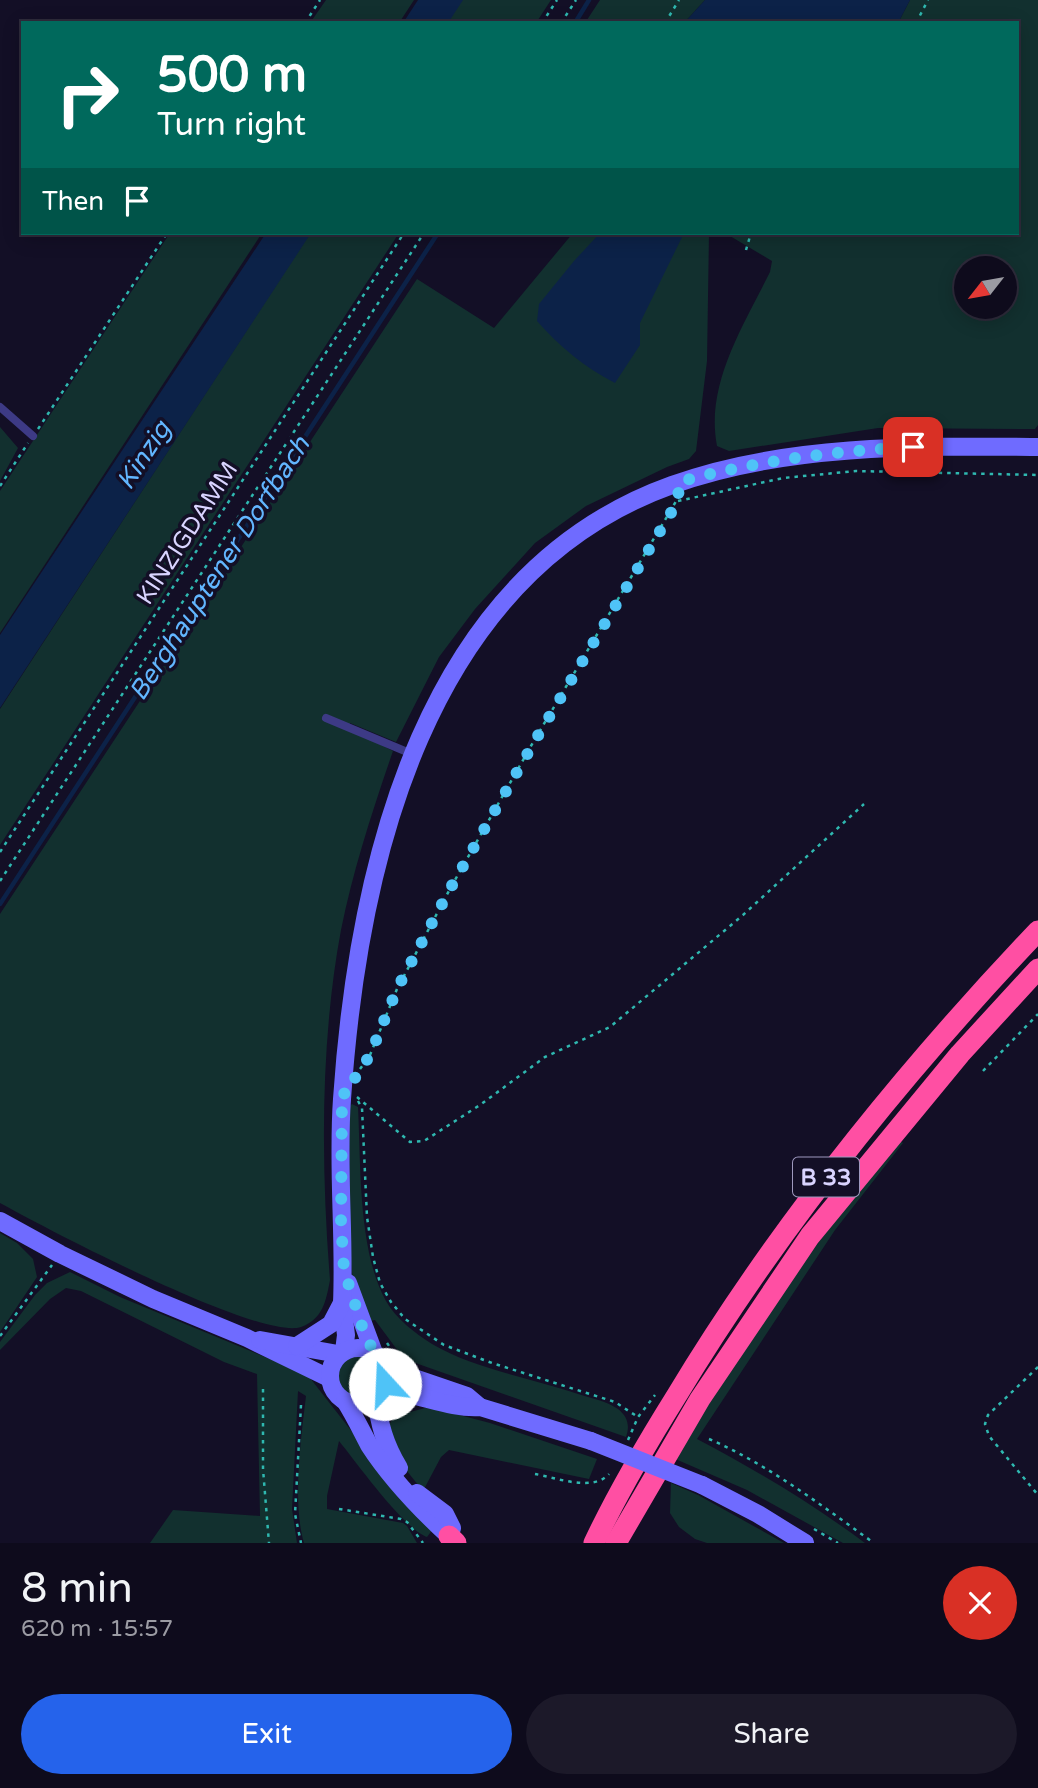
<!DOCTYPE html>
<meta charset="utf-8">
<style>
:root{--surface:#0e0b1c;--page:#1c1929;--text:#f1f3f6;--muted:#9b9ba3;--line:#2e2b3b;--accent:#2563eb}
body{margin:0;font-family:"Varela Round",sans-serif;background:var(--page);color:var(--text);height:100vh;display:flex;flex-direction:column;font-size:26px;white-space:nowrap}
*{box-sizing:border-box;margin:0}
p{font-size:23px;color:var(--muted)}
.icon{flex:none;width:38px;height:38px;fill:none;stroke:currentColor;stroke-width:2;stroke-linecap:round;stroke-linejoin:round}
.map{position:relative;height:1543px;overflow:hidden}
.details{display:flex;flex-direction:column;background:var(--surface);flex:1}
.details>*{flex:none}
.top-card{position:absolute;left:21px;top:21px;width:998px;height:214px;border-radius:0px;box-shadow:0 4px 18px #0003,0 0 0 2px var(--line);background:#00695c;color:#fff;overflow:hidden}
.needle{width:46px;rotate:239deg}
.tools{position:absolute;left:954px;top:256px;display:grid;gap:14px}
.tools a{display:grid;place-items:center;width:63px;height:63px;border-radius:50%;background:var(--surface);box-shadow:0 4px 18px #0003,0 0 0 2px var(--line);font-size:35px}
.pin{position:absolute;display:grid;place-items:center;width:60px;height:60px;color:#fff;margin:-30px;border-radius:14px;box-shadow:0 4px 10px #0006}
.me{position:absolute;width:77px;margin:-38px;rotate:340deg;stroke-linejoin:round;filter:drop-shadow(0 0 5px #0008)}
.turn{display:flex;align-items:center;gap:24px;height:147px;padding:0 21px;font-size:32px}
.turn .icon{width:91px;height:91px;stroke-width:2.5}
.turn b{display:block;font-size:49px;line-height:60px}
.then{display:flex;align-items:center;height:66px;padding:0 21px;background:#0003;gap:14px;font-size:26px}
.round{display:grid;place-items:center;flex:none;width:74px;height:74px;border-radius:37px;background:var(--page)}
.overview{display:flex;align-items:center;justify-content:space-between;height:119px;padding:0 21px}
h1{font-size:42px;font-weight:600;line-height:52px}
.cta{display:flex;gap:14px;margin-top:auto;padding:14px 21px}
.cta a{flex:1;height:80px;border-radius:42px;background:var(--accent);color:#fff;font-size:28px;font-weight:600;line-height:80px;text-align:center}
.cta a+a{background:var(--page);color:var(--text)}
.map>svg:first-child{display:block}
.green{fill:#12302f;fill-rule:evenodd}
.water{fill:#0c2248}
.lines{fill:none;stroke-linecap:round;stroke-linejoin:round}
.stream{stroke:#0c2248;stroke-width:4.5}
.path{stroke:#2fb8b0;stroke-width:2.5;stroke-dasharray:3.5 5;stroke-linecap:butt}
.lane{stroke:#3d3a85;stroke-width:8}
.secondary{stroke:#6f6bff;stroke-width:18}
.highway{stroke:#ff4fa3;stroke-width:21}
.secondary-bridge{stroke:#6f6bff;stroke-width:18}
.route{stroke:#4fc3f7;stroke-width:12;stroke-dasharray:0 21.6}
.labels{text-anchor:middle;stroke-width:7;stroke-linejoin:round;paint-order:stroke}
.shield{fill:#130f26;stroke:#9e99be;stroke-width:2}
.shield-label{font-size:23px;font-weight:bold;fill:#d9d4ff}
.street-label{font-size:24px;fill:#d9d4ff;stroke:#130f26}
.water-label{font-size:26px;font-style:italic;fill:#62b6ff;stroke:#130f26}
</style>
<div class="map">
<svg width="1038" height="1543" viewBox="0 0 1038 1543">
<rect width="100%" height="100%" fill="#130f26"/>
<g class="green">
<polygon points="326,0 414,0 399,23 310,23"/>
<polygon points="462,0 551,0 536,23 447,23"/>
<polygon points="600,0 705,0 684,23 585,23"/>
<path d="M910 0H1038V425L1035 429 878 428 729 451 717 446C705 384 744 325 770 272L772 261 725 233H1017V23H898ZM966 268H1004V306H966Z"/>
<polygon points="170,233 262,233 0,633 0,491"/>
<polygon points="310,233 399,233 0,845 0,709"/>
<path d="M573 233H709L707 361 696 451 689 459 667 467 586 506 535 543 475 609 439 657 396 742 350 723V729L393 751C373 809 353 870 341 930 320 1042 321 1167 330 1280 326 1301 323 1319 301 1327 260 1341 45 1228 0 1203V914L417 279 494 328Z"/>
<polygon points="0,427 18,448 0,481"/>
<path d="M352 1104 358 1107C361 1165 358 1251 386 1301 396 1319 415 1333 432 1344 474 1369 532 1378 578 1394 591 1398 606 1401 618 1409 628 1417 630 1426 626 1437L404 1359 375 1320 365 1322 353 1281 350 1256 348 1108Z"/>
<path d="M896 1138 903 1143 835 1230 697 1439C756 1470 811 1503 865 1543H843L747 1490 673 1458 764 1316Z"/>
<polygon points="0,1233 17,1243 33,1259 37,1277 0,1332"/>
<path d="M70 1272 120 1297 270 1359 310 1378 407 1502 433 1529 427 1537C403 1528 357 1463 339 1441L327 1496V1509L403 1523 407 1526 417 1543H304C292 1503 301 1438 306 1396L298 1391 292 1509 297 1543H150L173 1510 260 1516 257 1374 224 1362 81 1291 66 1288 50 1299 0 1350V1342L35 1295 47 1283Z"/>
<circle cx="357" cy="1376" r="21"/>
<polygon points="429,1407 490,1423 597,1459 589,1479 449,1450 441,1457 423,1491 398,1460 389,1425 395,1416"/>
<polygon points="671,1483 698,1495 784,1543 707,1543 695,1539 679,1527 670,1513"/>
</g>
<g class="water">
<polygon points="418,0 463,0 448,23 403,23"/>
<polygon points="705,0 910,0 898,23 684,23"/>
<polygon points="266,233 311,233 0,708 0,635"/>
<path d="M600 233H684L640 323V345L615 383C584 367 560 347 537 321L539 304 574 261Z"/>
</g>
<g class="lines">
<g class="stream">
<polyline points="575,23 589,0"/>
<polyline points="0,904 438,233"/>
</g>
<g class="path">
<polyline points="305,23 320,0"/>
<polyline points="542,23 557,0"/>
<polyline points="561,23 576,0"/>
<polyline points="665,23 679,0"/>
<polyline points="916,23 928,0"/>
<polyline points="768,233 785,233"/>
<polyline points="746,250 751,233"/>
<polyline points="38,429 167,233"/>
<polyline points="0,486 28,443"/>
<polyline points="678,501 783,478 856,471 1038,475"/>
<polyline points="0,852 404,233"/>
<polyline points="0,881 424,233"/>
<polyline points="360,1069 370,1055 397,989 451,887 535,739 678,498"/>
<polyline points="983,1071 1038,1014"/>
<polyline points="357,1097 410,1142 424,1141 480,1105 545,1057 610,1027 743,915 864,804"/>
<polyline points="358,1101 362,1108 367,1217 373,1257 380,1283 391,1302 405,1319 444,1345 492,1363 615,1402 638,1417"/>
<polyline points="0,1336 52,1265"/>
<polyline points="387,1343 395,1355"/>
<polyline points="1038,1367 988,1415 985,1424 989,1436 1038,1495"/>
<polyline points="263,1389 263,1469 269,1543"/>
<polyline points="301,1405 295,1514 301,1543"/>
<path d="M709 1439C769 1465 822 1506 874 1543"/>
<polyline points="628,1440 638,1417 655,1395"/>
<path d="M535 1474C557 1478 593 1492 609 1474"/>
<polyline points="339,1509 401,1519 407,1522 423,1543"/>
<polyline points="814,1529 838,1543"/>
</g>
<g class="lane">
<polyline points="0,407 33,436"/>
<polyline points="326,718 412,754"/>
</g>
<g class="secondary">
<polyline points="0,1221 60,1254 153,1299 247,1338 329,1378"/>
<polyline points="348,1283 374,1353"/>
<polyline points="342,1303 346,1335 344,1351"/>
<polyline points="260,1340 338,1354 338,1356"/>
<path d="M297 1346 331 1324 342 1303C345 1235 337 1167 342 1099 358 865 424 574 672 485 785 444 920 446 1038 447"/>
<circle cx="358" cy="1376" r="28"/>
<polyline points="385,1368 467,1396 480,1407"/>
<path d="M382 1391C415 1391 446 1409 480 1407L591 1441"/>
<path d="M376 1397C379 1424 385 1445 399 1468"/>
<path d="M345 1401C354 1415 361 1430 369 1445 391 1479 420 1509 449 1536"/>
<polyline points="702,1485 758,1514 805,1543"/>
<polyline points="417,1493 445,1514 452,1528 449,1536"/>
</g>
<g class="highway">
<polyline points="449,1536 456,1543"/>
<path d="M594 1543C618 1492 647 1443 677 1395 779 1226 903 1073 1038 931"/>
<polyline points="616,1543 700,1399 810,1236 960,1054 1038,969"/>
</g>
<polyline class="secondary-bridge" points="591,1441 702,1485"/>
</g>
<g class="lines">
<path class="route" d="M385 1384V1368L374 1353 362 1326 344 1270 341 1223 342 1093 348 1094 353 1081 370 1055 397 989 451 887 536 739 678 501 679 482C756 461 833 451 913 447"/>
</g>
<g class="labels">
<rect class="shield" x="793" y="1157.5" width="66" height="39" rx="5"/>
<g class="shield-label">
<text x="826" y="1185">B 33</text>
</g>
<g class="street-label">
<text transform="translate(187 533) rotate(-57)" y="8">KINZIGDAMM</text>
</g>
<g class="water-label">
<text transform="translate(143 455) rotate(-57)" y="9">Kinzig</text>
<text transform="translate(219 568) rotate(-57)" y="9">Berghauptener Dorfbach</text>
</g>
</g>
</svg>
<div class="tools">
<a><svg class="needle" viewBox="-14 -14 28 28"><path d="M0-13l5 13h-10z" fill="#e53935"/><path d="M0 13l5-13h-10z" fill="#9b9ba3"/></svg></a>
</div>
<div class="pin" style="left:913px;top:447px;background:#d93025"><svg class="icon" aria-label="arrive" viewBox="0 0 24 24"><path d="M6 21V4h12l-3 4 3 4H6"/></svg></div>
<svg class="me" style="left:385px;top:1384px" viewBox="-20 -20 40 40"><circle r="19" fill="#fff"/><path d="M0-13L10 11 0 6-10 11z" fill="#4fc3f7"/></svg>
<div class="top-card">
<div class="turn"><svg class="icon" aria-label="right" viewBox="0 0 24 24"><path d="M7 20v-9h11M14 6l5 5-5 5"/></svg><div><b>500 m</b>Turn right</div></div>
<div class="then">Then<svg class="icon" aria-label="arrive" viewBox="0 0 24 24"><path d="M6 21V4h12l-3 4 3 4H6"/></svg></div>
</div>
</div>
<section class="details">
<div class="overview"><div><h1>8 min</h1><p>620 m · 15:57</p></div><a class="round" style="background:#d93025;color:#fff"><svg class="icon" aria-label="close" viewBox="0 0 24 24"><path d="M6 6l12 12M18 6L6 18"/></svg></a></div>
<div class="cta"><a>Exit</a><a>Share</a></div>
</section>
